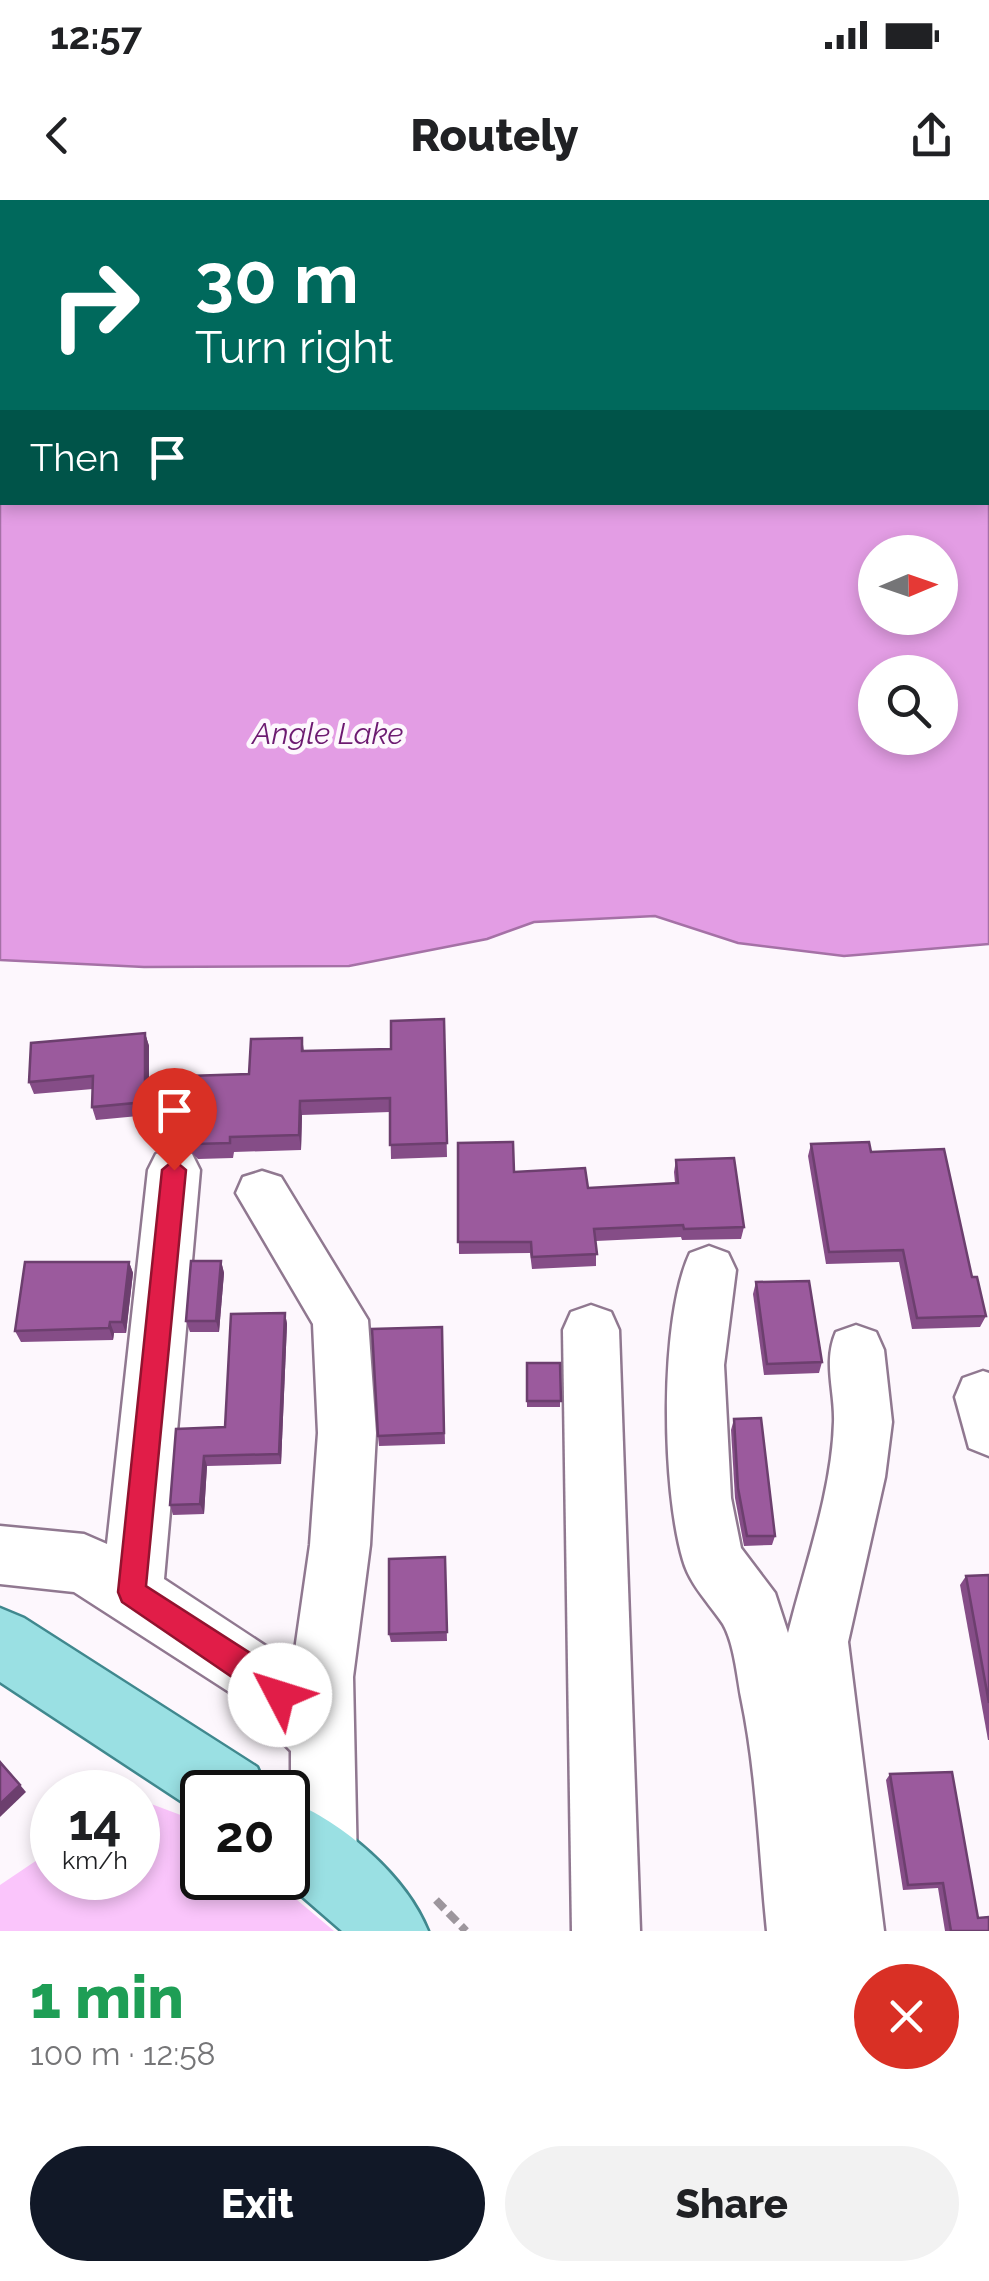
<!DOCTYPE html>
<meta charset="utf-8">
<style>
:root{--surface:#fff;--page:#f2f2f2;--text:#202124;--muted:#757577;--accent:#111827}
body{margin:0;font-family:Raleway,sans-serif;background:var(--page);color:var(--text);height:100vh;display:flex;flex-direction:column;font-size:38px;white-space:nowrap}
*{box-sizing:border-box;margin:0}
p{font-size:32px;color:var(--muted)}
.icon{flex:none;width:55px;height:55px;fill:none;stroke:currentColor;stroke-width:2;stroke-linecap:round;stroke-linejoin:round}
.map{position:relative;height:1731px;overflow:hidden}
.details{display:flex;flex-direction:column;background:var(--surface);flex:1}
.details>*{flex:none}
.top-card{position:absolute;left:0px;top:0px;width:990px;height:305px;box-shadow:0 5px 15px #0003;background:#00695c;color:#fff;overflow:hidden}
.needle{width:65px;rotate:88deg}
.controls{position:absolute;left:858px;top:335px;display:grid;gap:20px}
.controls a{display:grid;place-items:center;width:100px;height:100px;border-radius:50%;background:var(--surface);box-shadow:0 5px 15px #0003;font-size:50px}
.speed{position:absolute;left:30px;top:1570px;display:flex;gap:20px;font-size:50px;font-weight:700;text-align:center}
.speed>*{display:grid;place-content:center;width:130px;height:130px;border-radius:50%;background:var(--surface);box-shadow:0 5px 15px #0003;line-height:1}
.speed small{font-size:25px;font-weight:400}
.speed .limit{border:5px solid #111;border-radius:15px;background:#fff;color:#111}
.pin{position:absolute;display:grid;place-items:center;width:85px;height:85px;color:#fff;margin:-102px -42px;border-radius:50% 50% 50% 0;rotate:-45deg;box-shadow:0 0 10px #0007}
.pin .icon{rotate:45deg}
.me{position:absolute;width:110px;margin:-55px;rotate:310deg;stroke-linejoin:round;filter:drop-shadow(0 0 8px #0008)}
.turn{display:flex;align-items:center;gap:35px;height:210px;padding:0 30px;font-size:45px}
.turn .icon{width:130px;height:130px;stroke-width:2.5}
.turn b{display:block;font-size:70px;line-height:85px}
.then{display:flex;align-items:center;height:95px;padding:0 30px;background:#0003;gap:20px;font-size:38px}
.round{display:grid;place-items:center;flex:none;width:105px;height:105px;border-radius:52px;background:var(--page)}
.summary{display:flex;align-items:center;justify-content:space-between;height:170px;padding:0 30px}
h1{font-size:60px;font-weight:800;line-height:75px;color:#1e9e55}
.primary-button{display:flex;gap:20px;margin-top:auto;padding:20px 30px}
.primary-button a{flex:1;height:115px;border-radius:60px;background:var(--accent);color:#fff;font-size:40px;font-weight:800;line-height:115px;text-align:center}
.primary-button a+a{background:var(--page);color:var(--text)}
.status{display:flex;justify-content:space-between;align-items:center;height:70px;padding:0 50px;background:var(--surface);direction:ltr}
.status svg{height:28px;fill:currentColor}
header{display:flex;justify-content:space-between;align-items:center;height:130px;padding:0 30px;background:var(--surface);font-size:45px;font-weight:800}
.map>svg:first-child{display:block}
.green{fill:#fac5fb}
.water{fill:#e39de4;stroke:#a571a6;stroke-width:2.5;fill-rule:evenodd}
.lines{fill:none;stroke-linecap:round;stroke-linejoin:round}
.minor-casing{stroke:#907890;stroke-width:5}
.major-casing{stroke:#40888e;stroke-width:5}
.path{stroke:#9d969d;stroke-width:8;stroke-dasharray:12 6;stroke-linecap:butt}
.minor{fill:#fff;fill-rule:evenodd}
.major{fill:#9ae0e3;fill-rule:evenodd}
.wall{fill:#854d87}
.shaded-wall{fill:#6c3f6e}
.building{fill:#9b5a9d;stroke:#6c3f6e;stroke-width:2.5}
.route{fill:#e11d48;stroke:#92132f;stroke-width:2.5}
.labels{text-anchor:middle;stroke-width:9;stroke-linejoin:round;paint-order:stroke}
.water-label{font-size:30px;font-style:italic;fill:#6c1a70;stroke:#fdf7fd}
</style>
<div class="status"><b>12:57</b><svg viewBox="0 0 49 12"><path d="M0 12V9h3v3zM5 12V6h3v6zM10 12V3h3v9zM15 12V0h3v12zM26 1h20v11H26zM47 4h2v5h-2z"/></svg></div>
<header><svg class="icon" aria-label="back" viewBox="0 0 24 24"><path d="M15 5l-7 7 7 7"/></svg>Routely<svg class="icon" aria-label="share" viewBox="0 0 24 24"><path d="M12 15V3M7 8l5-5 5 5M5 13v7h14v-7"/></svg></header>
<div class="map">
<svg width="989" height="1731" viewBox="0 0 989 1731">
<rect width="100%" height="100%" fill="#fdf7fd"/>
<polygon class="green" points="138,1599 202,1623 202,1678 271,1678 334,1731 0,1731 0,1685 52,1650 52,1678 138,1678"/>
<path class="water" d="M0 0 506 2H2V302H988L989 49V744L844 756 738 743 655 716 534 722 487 739 349 766 144 767 0 760ZM875 352H940V418H875ZM875 472H940V538H875Z"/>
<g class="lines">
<defs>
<g id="minor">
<polygon points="174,948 192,954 200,970 164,1379 293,1464 310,1345 318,1233 313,1124 236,993 243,977 262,971 281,977 368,1120 376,1233 370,1345 353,1477 357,1667 348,1691 324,1700 300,1691 291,1667 291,1551 237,1497 74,1392 0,1384 0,1326 84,1334 107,1344 148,970 156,954"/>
<path d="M709 1046 728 1053 736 1070 724 1165 731 1298 741 1348 775 1393 788 1433C805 1365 832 1292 834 1222 835 1191 823 1162 836 1132L856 1125 876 1132 884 1150 892 1222 885 1277 848 1442 884 1731H767C759 1654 757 1573 741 1497 737 1475 734 1443 723 1424 709 1403 690 1385 683 1360 662 1290 659 1119 690 1053Z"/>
<polygon points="591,1105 611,1112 619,1130 640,1731 572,1731 563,1130 571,1112"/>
<polygon points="983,1171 989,1173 989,1256 969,1248 955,1197 963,1178"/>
</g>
<g id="major">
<polygon points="0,1408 24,1418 257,1567 268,1592 202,1592 202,1615 0,1482"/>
<path d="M288 1600C343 1622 406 1676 428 1731H342L281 1678H288Z"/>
</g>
</defs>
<use href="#minor" class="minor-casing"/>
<use href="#major" class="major-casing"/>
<polyline class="path" points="436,1700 466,1731"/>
<use href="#minor" class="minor"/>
<use href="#major" class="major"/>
</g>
<g class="wall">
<polygon points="444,819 447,957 391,959 390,912 302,915 301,950 234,952 233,958 198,959 187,948 184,934 249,874 302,838 304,851 391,849"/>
<polygon points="145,833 149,846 149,915 96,920 92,907 93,889 34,894 29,882"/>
<polygon points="458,943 514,972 588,988 675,983 674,972 676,960 744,1027 741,1039 682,1040 681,1037 596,1041 596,1066 532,1069 530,1053 459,1054"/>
<polygon points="811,944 972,1077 986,1116 980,1127 912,1129 899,1062 826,1064 808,956"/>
<polygon points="221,1061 224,1073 219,1132 190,1132 186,1121"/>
<polygon points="129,1062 133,1073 126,1133 114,1133 113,1140 21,1142 15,1131"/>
<polygon points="756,1082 822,1162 819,1173 764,1175 753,1094"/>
<polygon points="285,1113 287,1124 281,1264 207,1266 204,1314 173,1315 170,1305 225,1227"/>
<polygon points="442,1127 445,1244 379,1246 378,1236"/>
<rect x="527" y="1163" width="33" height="44"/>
<polygon points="734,1219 775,1336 772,1345 744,1346 735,1298 731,1230"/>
<polygon points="445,1357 447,1441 391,1442 389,1434"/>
<polygon points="989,1375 989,1540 988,1540 960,1385 966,1376"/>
<polygon points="890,1574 978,1718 989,1731 945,1731 938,1688 903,1690 886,1580"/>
</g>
<g class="shaded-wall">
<polygon points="145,833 149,846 149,915 145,902"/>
<polygon points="300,901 302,915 301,950 299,935"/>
<polygon points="221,1061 224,1073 219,1132 216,1121"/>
<polygon points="129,1062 133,1073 126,1133 122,1122"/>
<polygon points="285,1113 287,1124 281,1264 279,1254"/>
<polygon points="110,1122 114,1133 113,1140 109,1128"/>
<polygon points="204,1256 207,1266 204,1314 200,1304"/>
<polygon points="0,1561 26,1592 0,1617"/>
</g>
<g class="building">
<polygon points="444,819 447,943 390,945 390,898 300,901 299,935 230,937 230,943 195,944 184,934 188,876 249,874 251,839 302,838 302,851 391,849 391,821"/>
<polygon points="145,833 145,902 92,907 93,876 29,882 31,843"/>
<polygon points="513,942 514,972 585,968 588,988 678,983 676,960 734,958 744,1027 684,1029 683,1025 594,1029 597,1054 532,1057 531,1042 458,1042 458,943"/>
<polygon points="869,942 871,952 944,949 972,1077 977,1077 986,1116 917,1118 903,1050 829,1052 811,944"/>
<polygon points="191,1061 221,1061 216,1121 186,1121"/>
<polygon points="25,1062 129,1062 122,1122 110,1122 109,1128 15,1131"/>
<polygon points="809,1081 822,1162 767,1164 756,1082"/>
<polygon points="285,1113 279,1254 204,1256 200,1304 170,1305 176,1229 225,1227 231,1114"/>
<polygon points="442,1127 444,1233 378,1236 372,1129"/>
<polygon points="527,1163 560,1163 561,1201 527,1201"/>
<polygon points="761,1218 775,1336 747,1336 738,1288 734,1219"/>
<polygon points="445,1357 447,1432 389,1434 389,1359"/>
<polygon points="989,1375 989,1503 966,1376"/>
<polygon points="0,1562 20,1585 0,1604"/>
<polygon points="952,1572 978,1718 989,1717 989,1731 951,1731 943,1683 908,1685 890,1574"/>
</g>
<polygon class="route" points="174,960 186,970 146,1386 269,1465 294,1495 290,1505 280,1510 122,1402 118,1392 162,970"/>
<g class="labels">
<g class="water-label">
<text x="328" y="544">Angle Lake</text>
</g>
</g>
</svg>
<div class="controls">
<a><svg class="needle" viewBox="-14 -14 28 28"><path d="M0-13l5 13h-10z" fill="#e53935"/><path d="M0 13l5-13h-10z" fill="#757577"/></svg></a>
<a><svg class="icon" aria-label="search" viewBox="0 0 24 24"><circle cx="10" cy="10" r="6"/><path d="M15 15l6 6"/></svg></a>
</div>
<div class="speed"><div>14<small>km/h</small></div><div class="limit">20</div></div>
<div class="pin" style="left:174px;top:970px;background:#d93025"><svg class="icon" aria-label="arrive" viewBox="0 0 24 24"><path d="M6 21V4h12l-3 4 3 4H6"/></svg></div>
<svg class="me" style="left:280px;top:1495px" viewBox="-20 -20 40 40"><circle r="19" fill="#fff"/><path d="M0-13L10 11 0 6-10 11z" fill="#e11d48"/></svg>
<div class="top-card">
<div class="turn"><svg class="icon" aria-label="right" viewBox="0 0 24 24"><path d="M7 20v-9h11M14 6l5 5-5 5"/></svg><div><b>30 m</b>Turn right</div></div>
<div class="then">Then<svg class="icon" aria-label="arrive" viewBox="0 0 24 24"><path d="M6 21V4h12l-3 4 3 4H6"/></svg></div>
</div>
</div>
<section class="details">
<div class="summary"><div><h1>1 min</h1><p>100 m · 12:58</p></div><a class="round" style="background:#d93025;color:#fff"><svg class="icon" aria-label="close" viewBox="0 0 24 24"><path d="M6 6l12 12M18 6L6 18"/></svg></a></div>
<div class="primary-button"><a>Exit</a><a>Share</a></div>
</section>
